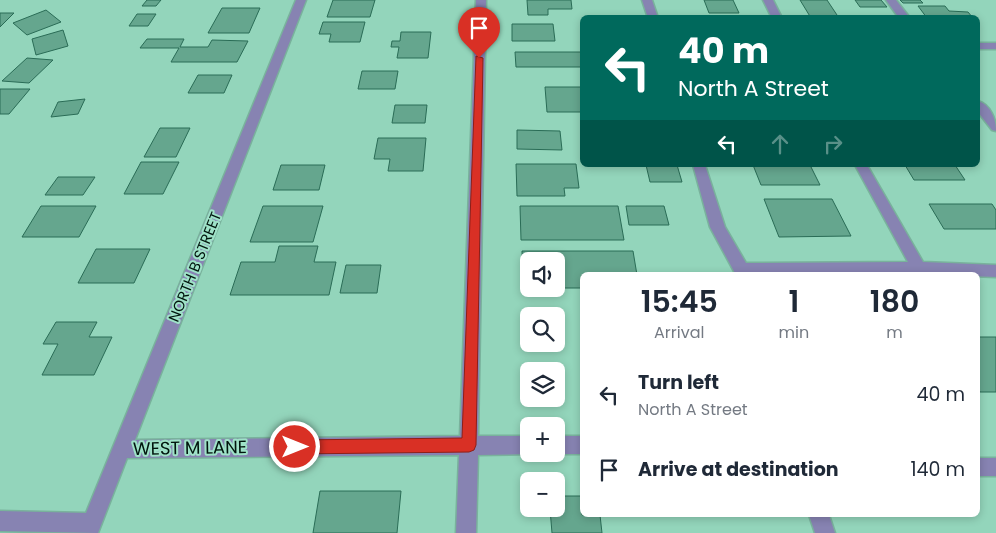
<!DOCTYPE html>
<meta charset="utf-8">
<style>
:root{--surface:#fff;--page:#f6f6f7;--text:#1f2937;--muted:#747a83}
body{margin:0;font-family:Poppins,sans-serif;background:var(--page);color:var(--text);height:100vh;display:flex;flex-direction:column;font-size:19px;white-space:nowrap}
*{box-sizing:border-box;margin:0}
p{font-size:16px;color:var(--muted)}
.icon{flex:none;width:28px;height:28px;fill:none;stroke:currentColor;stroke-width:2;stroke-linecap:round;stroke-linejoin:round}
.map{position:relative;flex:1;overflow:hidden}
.panel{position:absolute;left:580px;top:272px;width:400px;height:245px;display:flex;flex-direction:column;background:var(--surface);border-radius:8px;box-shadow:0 2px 8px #0003}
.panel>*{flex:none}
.guide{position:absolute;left:580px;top:15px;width:400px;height:152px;border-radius:8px;box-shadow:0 2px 8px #0003;background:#00695c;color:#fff;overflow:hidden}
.fabs{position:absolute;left:520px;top:252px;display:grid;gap:10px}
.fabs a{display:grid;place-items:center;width:45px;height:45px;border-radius:8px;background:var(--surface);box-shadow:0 2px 8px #0003;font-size:25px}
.pin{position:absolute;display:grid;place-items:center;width:42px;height:42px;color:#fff;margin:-51px -21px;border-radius:50% 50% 50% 0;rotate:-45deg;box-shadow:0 0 5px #0007}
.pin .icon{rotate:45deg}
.me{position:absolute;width:55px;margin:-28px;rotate:90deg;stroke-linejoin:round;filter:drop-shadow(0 0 4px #0008)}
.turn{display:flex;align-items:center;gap:18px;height:105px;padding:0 15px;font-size:22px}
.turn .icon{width:65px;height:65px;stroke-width:2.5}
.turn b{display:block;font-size:35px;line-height:42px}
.lanes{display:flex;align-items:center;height:48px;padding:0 15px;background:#0003;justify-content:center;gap:25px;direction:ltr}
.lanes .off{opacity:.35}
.eta{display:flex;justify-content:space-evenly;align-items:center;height:85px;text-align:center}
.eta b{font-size:30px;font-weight:600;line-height:35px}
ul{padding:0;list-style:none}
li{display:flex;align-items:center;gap:15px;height:75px;padding:0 15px}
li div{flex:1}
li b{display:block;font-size:19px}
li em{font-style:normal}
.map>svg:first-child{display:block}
.building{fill:#65a68e;stroke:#2a6c56}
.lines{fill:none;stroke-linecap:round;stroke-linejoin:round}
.minor-casing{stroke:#79b29c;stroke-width:3}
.minor{fill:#8783b2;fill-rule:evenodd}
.route{fill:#d93025;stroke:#8d1f18}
.labels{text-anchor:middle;stroke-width:4;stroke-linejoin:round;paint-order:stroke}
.street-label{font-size:15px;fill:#00150d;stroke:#9fe2c8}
.near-street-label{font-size:18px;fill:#00150d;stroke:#9fe2c8}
</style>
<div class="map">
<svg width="996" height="533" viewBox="0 0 996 533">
<rect width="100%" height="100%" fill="#93d5bb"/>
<g class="building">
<polygon points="147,0 161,0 156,6 142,6"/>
<polygon points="333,0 375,0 370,17 327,17"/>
<polygon points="527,0 571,0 572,9 548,9 548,15 528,15"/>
<polygon points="704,0 733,0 739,13 709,13"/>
<polygon points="800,0 827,0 839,18 811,18"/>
<polygon points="855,0 881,0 887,7 860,7"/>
<polygon points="900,0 920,0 923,3 903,3"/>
<polygon points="918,6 945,6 949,11 968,12 973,18 927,18"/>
<polygon points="222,8 260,8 249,33 208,33"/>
<polygon points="46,10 61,22 27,35 13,23"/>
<polygon points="0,13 14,13 0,27"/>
<polygon points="137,14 156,14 148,26 129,26"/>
<polygon points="323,22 365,22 360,42 329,42 331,34 319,34"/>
<polygon points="512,24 553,24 555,41 512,41"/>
<polygon points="63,30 68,46 36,55 32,39"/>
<polygon points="401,32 431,32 428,58 397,58 399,47 391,47 392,41 400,41"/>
<polygon points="147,39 184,39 180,47 208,47 212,40 248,41 237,62 171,62 179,48 140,48"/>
<polygon points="515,52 581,52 582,67 516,67"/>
<polygon points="27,58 53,60 29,83 2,81"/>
<polygon points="362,71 398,71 395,89 358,89"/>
<polygon points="198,75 232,75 224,93 188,93"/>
<polygon points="545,87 582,87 582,112 547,112"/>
<polygon points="0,89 30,89 9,114 0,114"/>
<polygon points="85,99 78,114 51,117 58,102"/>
<polygon points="395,105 427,105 425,123 392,123"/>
<polygon points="160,128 190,128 176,157 144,157"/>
<polygon points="517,130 560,131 562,150 517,149"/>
<polygon points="378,138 426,138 423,171 388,171 390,159 374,159"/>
<polygon points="141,162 179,162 163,194 124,194"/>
<polygon points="516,164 576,164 579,188 564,188 565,196 517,196"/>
<polygon points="281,165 325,165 319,190 273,190"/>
<polygon points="646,165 677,165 682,182 650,182"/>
<polygon points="753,165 810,165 820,185 761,185"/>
<polygon points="905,165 955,165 965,180 914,180"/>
<polygon points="58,177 95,177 83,195 45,195"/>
<polygon points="764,199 832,199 851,236 779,237"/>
<polygon points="929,204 992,204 996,210 996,229 944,229"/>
<polygon points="41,206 96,206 79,237 22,237"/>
<polygon points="263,206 323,206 313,242 250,242"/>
<polygon points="520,206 618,206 624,240 521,240"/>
<polygon points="626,206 664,206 669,225 629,225"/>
<polygon points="279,246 318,246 314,262 336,262 329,295 230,295 241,262 275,262"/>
<polygon points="96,249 150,249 134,283 78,283"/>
<polygon points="522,251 633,251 637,275 582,275 582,288 556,288 556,261 529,261 529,288 523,288"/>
<polygon points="346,265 381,265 377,293 340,293"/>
<polygon points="56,322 97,322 89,337 112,337 94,375 42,375 58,344 43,344"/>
<polygon points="978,337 996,337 996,392 980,392 978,388"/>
<polygon points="320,491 401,491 397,533 313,533"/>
<polygon points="556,496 582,496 582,515 600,515 602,533 552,533 550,509 556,509"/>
</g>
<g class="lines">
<defs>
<g id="minor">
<polygon points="296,0 306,0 135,440 460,436 476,0 486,0 478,436 529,436 530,454 478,455 476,533 456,533 459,455 127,458 98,533 0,531 0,511 86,513"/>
<polygon points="642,0 652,0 658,18 648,18"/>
<polygon points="763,0 773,0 782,18 772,18"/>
<polygon points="886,0 896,0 910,18 899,18"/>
<rect x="978" y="43" width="18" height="6"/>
<path d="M978 101C991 105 996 120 996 131L992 130 978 112Z"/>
<polygon points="693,165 705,165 725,227 746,263 908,262 855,165 867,165 923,262 996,265 996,277 919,274 736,275 710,227"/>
<polygon points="556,436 582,436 582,454 555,454"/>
<rect x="978" y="458" width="18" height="18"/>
<polygon points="809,515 829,515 835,533 815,533"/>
</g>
</defs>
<use href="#minor" class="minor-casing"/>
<use href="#minor" class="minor"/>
</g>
<polygon class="route" points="476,56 483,58 476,445 474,450 469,452 295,454 290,452 288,447 290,442 295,440 462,438"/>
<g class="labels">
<g class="street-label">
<text transform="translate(195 267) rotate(-68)" y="5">NORTH B STREET</text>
</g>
<g class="near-street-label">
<text transform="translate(190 448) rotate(-1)" y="6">WEST M LANE</text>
</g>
</g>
</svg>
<div class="fabs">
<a><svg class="icon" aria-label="sound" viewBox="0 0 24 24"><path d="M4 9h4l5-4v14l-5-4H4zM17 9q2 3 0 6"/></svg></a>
<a><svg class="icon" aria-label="search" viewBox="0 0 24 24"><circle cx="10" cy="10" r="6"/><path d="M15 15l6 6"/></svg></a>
<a><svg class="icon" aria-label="layers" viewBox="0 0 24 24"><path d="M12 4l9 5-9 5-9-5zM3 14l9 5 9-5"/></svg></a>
<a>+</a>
<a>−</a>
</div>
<div class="pin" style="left:479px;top:58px;background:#d93025"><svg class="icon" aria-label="arrive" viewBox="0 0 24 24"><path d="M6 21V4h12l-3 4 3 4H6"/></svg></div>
<svg class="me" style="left:295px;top:447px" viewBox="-20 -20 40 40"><circle r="17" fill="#d93025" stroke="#fff" stroke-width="3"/><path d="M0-11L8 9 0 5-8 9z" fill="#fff"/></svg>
<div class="guide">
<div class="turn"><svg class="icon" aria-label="left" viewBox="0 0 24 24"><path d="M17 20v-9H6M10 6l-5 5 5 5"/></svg><div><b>40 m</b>North A Street</div></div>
<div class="lanes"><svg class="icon" aria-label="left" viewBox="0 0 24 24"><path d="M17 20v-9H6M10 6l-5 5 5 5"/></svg><svg class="icon off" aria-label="ahead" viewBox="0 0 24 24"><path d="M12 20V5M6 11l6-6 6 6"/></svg><svg class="icon off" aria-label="right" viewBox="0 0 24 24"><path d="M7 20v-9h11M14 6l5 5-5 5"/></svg></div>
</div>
<section class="panel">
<div class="eta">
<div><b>15:45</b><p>Arrival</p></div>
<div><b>1</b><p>min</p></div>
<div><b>180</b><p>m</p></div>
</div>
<ul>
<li><svg class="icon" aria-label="left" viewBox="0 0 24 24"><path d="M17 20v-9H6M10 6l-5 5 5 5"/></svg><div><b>Turn left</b><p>North A Street</p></div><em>40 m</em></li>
<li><svg class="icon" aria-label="arrive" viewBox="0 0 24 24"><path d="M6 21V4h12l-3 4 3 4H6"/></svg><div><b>Arrive at destination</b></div><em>140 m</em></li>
</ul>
</section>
</div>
